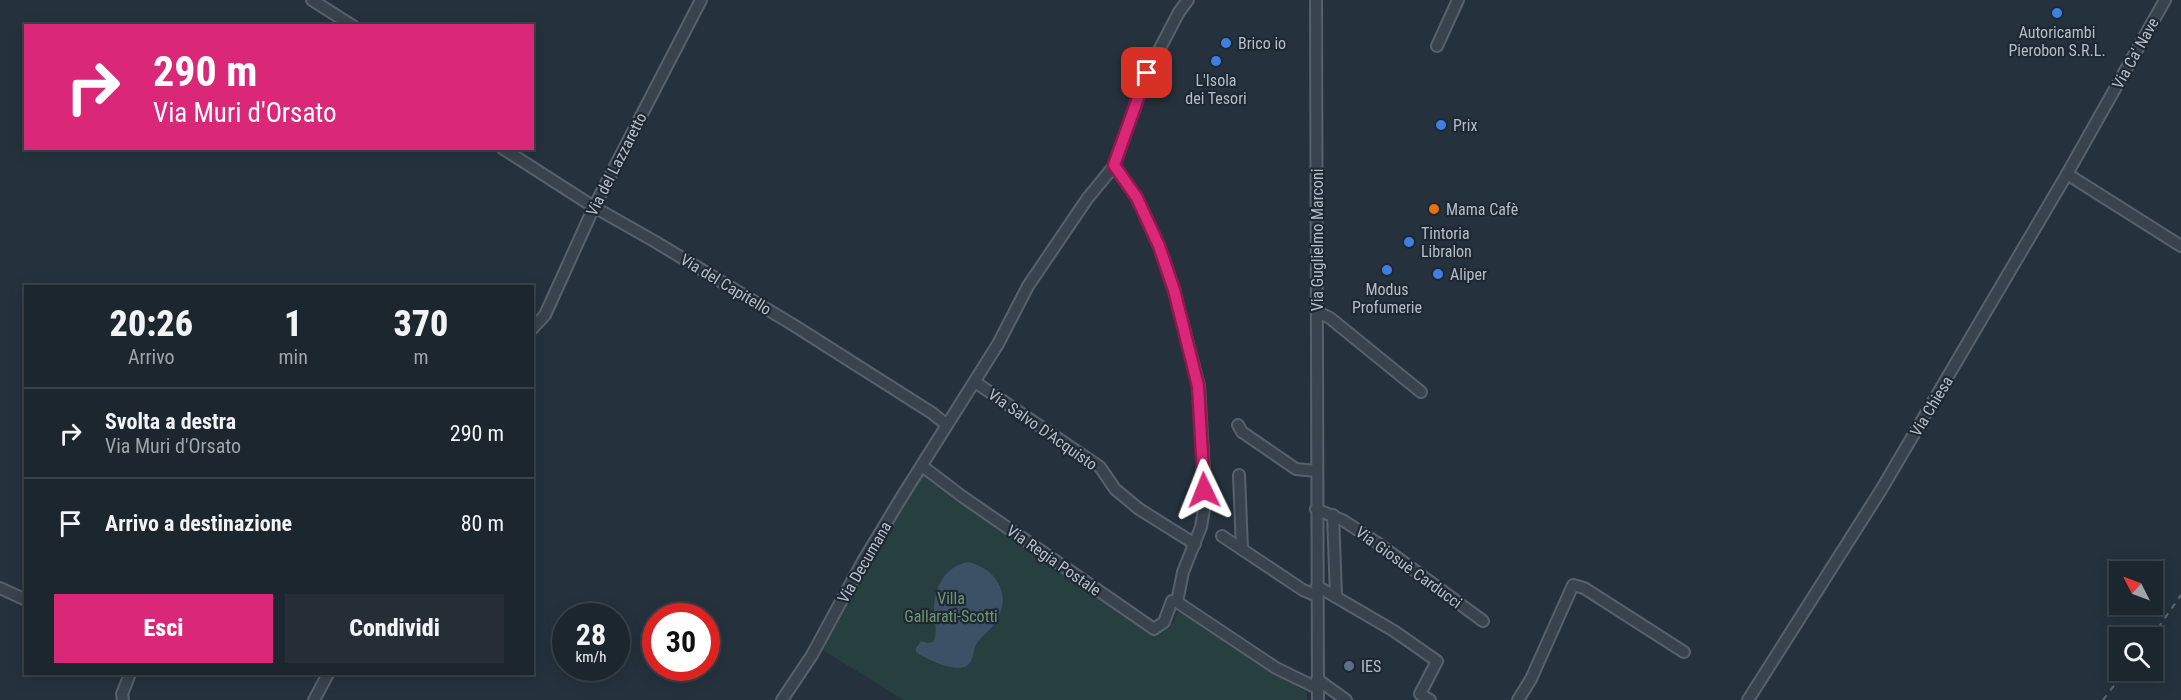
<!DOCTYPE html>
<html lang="it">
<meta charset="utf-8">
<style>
:root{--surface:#1c262e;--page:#252e36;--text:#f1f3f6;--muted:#a0a5aa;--line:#3a434a;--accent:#db2777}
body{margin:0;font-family:"Roboto Condensed",sans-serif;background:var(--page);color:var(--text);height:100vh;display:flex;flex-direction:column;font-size:22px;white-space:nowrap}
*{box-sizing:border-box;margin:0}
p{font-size:20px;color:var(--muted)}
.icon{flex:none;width:33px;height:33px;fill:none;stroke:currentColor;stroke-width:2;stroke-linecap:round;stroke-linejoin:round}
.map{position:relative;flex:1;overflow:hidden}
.side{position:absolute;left:24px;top:285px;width:510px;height:390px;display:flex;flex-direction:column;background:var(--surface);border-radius:0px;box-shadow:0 3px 15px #0003,0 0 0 2px var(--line)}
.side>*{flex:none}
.banner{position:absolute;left:24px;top:24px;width:510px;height:126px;border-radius:0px;box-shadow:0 3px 15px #0003,0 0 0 2px var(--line);background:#db2777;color:#fff;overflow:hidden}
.needle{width:39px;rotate:312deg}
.fabs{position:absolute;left:2109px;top:561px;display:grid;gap:12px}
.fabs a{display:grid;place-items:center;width:54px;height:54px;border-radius:0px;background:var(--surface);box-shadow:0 3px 15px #0003,0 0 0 2px var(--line);font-size:30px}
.speed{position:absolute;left:552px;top:603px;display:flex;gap:12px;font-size:30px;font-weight:700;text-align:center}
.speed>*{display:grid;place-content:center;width:78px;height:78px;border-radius:50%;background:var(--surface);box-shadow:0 3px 15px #0003,0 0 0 2px var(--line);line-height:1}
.speed small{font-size:15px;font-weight:400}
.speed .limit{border:9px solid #d22;background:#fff;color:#111}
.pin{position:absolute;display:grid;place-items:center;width:51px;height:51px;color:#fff;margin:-26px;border-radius:12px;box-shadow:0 3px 9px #0006}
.me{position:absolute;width:66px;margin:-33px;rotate:358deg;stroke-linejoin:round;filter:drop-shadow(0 0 4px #0008)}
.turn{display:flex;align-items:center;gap:21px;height:126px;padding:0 30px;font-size:27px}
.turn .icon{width:78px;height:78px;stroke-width:2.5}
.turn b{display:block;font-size:42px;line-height:51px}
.eta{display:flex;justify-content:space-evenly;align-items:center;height:102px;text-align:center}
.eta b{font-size:36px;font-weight:800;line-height:42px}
.primary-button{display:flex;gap:12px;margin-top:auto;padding:12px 30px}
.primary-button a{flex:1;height:69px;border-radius:0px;background:var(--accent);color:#fff;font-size:24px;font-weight:800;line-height:69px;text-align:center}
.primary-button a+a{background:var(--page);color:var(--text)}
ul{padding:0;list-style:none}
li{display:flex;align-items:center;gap:18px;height:90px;padding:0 30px;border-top:2px solid var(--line)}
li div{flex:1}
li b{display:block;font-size:22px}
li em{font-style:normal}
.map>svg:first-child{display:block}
.green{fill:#283f3f}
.water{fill:#3c5165}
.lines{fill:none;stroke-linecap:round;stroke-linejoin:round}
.minor-casing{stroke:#57616b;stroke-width:14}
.minor{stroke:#39434d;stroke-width:10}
.rail{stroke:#5b6874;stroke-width:2;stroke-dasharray:6 6;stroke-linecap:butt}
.route-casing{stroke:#8e194d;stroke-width:15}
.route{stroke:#db2777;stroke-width:10}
.shop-dot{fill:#3f7fe0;stroke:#1e2832;stroke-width:2}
.food-dot{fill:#e8710a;stroke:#1e2832;stroke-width:2}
.service-dot{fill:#5c6f8a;stroke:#1e2832;stroke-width:2}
.labels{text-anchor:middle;stroke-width:4.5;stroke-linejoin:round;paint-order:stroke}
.poi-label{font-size:16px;fill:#b5bec8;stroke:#1e2832;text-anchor:start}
.street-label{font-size:16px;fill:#b5bec8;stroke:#1e2832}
.park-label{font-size:16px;fill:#6e9873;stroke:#1e2832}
</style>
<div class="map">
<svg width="2181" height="700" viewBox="0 0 2181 700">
<rect width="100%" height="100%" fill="#25323d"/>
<polygon class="green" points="923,475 1145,627 1161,634 1173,623 1179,610 1307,692 1307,700 904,700 821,649 865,570"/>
<path class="water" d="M968 562C999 569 1014 599 993 626 988 632 981 637 977 643 972 651 975 663 964 667 950 671 933 661 920 655L916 652V648L921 641 927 643 933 642C938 633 935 623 934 613 933 590 944 566 968 562Z"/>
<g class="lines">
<defs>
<g id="minor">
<polyline points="312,0 353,26"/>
<polyline points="1316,0 1318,700"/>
<polyline points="1437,46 1458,0"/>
<polyline points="502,148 594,207 654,241 795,326 932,413 947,425"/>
<polyline points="1114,166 1137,198 1159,246 1174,290 1199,386 1204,471 1204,509 1201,527 1183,572 1177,602"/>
<polyline points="2067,174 2181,246"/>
<polyline points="1316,311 1330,318 1421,392"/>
<polyline points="532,329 545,315 594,207 701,0"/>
<polyline points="975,382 1100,467 1115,489 1139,509 1195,544"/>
<polyline points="1238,425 1242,432 1296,469 1316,471"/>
<polyline points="922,466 963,497 1154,629 1164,622 1172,601 1177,602 1276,668 1317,688"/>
<polyline points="1239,475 1242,549"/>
<polyline points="1316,509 1344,521 1376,542 1483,621"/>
<polyline points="1333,515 1336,596"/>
<polyline points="1222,536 1303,590 1317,596"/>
<polyline points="1317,586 1394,631 1437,661 1420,694 1430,700"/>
<polyline points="0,588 26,600"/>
<polyline points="1317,679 1346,700"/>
<polyline points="123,700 122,694 130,674"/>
<polyline points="314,700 328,674"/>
<polyline points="782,700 812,655 863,561 903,495 998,344 1028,286 1087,199 1114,166 1147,73 1179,12 1188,0"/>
<polyline points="1518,700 1531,679 1573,585 1584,588 1684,652"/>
<polyline points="1748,700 1881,490 2067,174 2165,0"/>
</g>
</defs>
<use href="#minor" class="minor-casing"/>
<use href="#minor" class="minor"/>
<g class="rail">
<polyline points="2151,638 2181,595"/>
<polyline points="2103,700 2126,670"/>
</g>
</g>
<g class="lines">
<defs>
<polyline id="route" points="1147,73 1114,165 1137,198 1159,246 1174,290 1198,386 1204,490"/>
</defs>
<use href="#route" class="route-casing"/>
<use href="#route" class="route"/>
</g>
<g class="shop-dot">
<circle cx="2057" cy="13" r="6"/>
<circle cx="1226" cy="43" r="6"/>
<circle cx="1216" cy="61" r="6"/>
<circle cx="1441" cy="125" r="6"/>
<circle cx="1409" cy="242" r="6"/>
<circle cx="1387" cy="270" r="6"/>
<circle cx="1438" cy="274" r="6"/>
</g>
<circle class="food-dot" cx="1434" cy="209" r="6"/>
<circle class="service-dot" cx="1349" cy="666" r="6"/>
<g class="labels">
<g class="poi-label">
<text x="2057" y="38" text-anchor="middle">Autoricambi<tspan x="2057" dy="18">Pierobon S.R.L.</tspan></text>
<text x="1238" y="49">Brico io</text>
<text x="1216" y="86" text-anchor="middle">L'Isola<tspan x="1216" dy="18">dei Tesori</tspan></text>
<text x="1453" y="131">Prix</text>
<text x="1446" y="215">Mama Cafè</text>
<text x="1421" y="239">Tintoria<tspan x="1421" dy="18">Libralon</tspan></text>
<text x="1450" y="280">Aliper</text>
<text x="1387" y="295" text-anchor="middle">Modus<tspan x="1387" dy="18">Profumerie</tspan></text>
<text x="1361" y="672">IES</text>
</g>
<g class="street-label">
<text transform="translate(2135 53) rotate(-61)" y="6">Via Ca' Nave</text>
<text transform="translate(616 164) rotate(-63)" y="6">Via del Lazzaretto</text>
<text transform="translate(1317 240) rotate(-90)" y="6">Via Guglielmo Marconi</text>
<text transform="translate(726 284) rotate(31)" y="6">Via del Capitello</text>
<text transform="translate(1931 406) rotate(-59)" y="6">Via Chiesa</text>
<text transform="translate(1043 429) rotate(35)" y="6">Via Salvo D'Acquisto</text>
<text transform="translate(1054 560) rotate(35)" y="6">Via Regia Postale</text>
<text transform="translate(864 562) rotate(-60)" y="6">Via Decumana</text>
<text transform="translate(1409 567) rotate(36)" y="6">Via Giosuè Carducci</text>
</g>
<g class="park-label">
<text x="951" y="604">Villa<tspan x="951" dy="18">Gallarati-Scotti</tspan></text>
</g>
</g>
</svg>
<div class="fabs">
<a><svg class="needle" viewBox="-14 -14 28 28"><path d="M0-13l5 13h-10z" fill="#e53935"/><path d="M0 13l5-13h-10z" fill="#a0a5aa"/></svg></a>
<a><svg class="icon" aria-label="search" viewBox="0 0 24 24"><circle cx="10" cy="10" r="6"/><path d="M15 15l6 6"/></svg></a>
</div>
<div class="speed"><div>28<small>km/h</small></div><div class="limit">30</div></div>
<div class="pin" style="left:1147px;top:73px;background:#d93025"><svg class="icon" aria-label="arrive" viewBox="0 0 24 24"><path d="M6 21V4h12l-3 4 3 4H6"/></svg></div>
<svg class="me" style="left:1204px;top:490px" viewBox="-20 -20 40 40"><path d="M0-17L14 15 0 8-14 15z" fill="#db2777" stroke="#fff" stroke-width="4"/></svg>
<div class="banner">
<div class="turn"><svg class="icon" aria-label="right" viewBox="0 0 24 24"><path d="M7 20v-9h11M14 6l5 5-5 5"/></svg><div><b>290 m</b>Via Muri d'Orsato</div></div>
</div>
<section class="side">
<div class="eta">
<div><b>20:26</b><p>Arrivo</p></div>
<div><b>1</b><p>min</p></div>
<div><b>370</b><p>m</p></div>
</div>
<ul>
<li><svg class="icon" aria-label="right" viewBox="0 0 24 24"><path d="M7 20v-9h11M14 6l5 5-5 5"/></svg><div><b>Svolta a destra</b><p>Via Muri d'Orsato</p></div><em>290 m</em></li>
<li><svg class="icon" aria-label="arrive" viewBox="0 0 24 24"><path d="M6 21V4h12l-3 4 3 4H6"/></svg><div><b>Arrivo a destinazione</b></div><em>80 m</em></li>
</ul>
<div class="primary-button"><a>Esci</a><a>Condividi</a></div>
</section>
</div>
